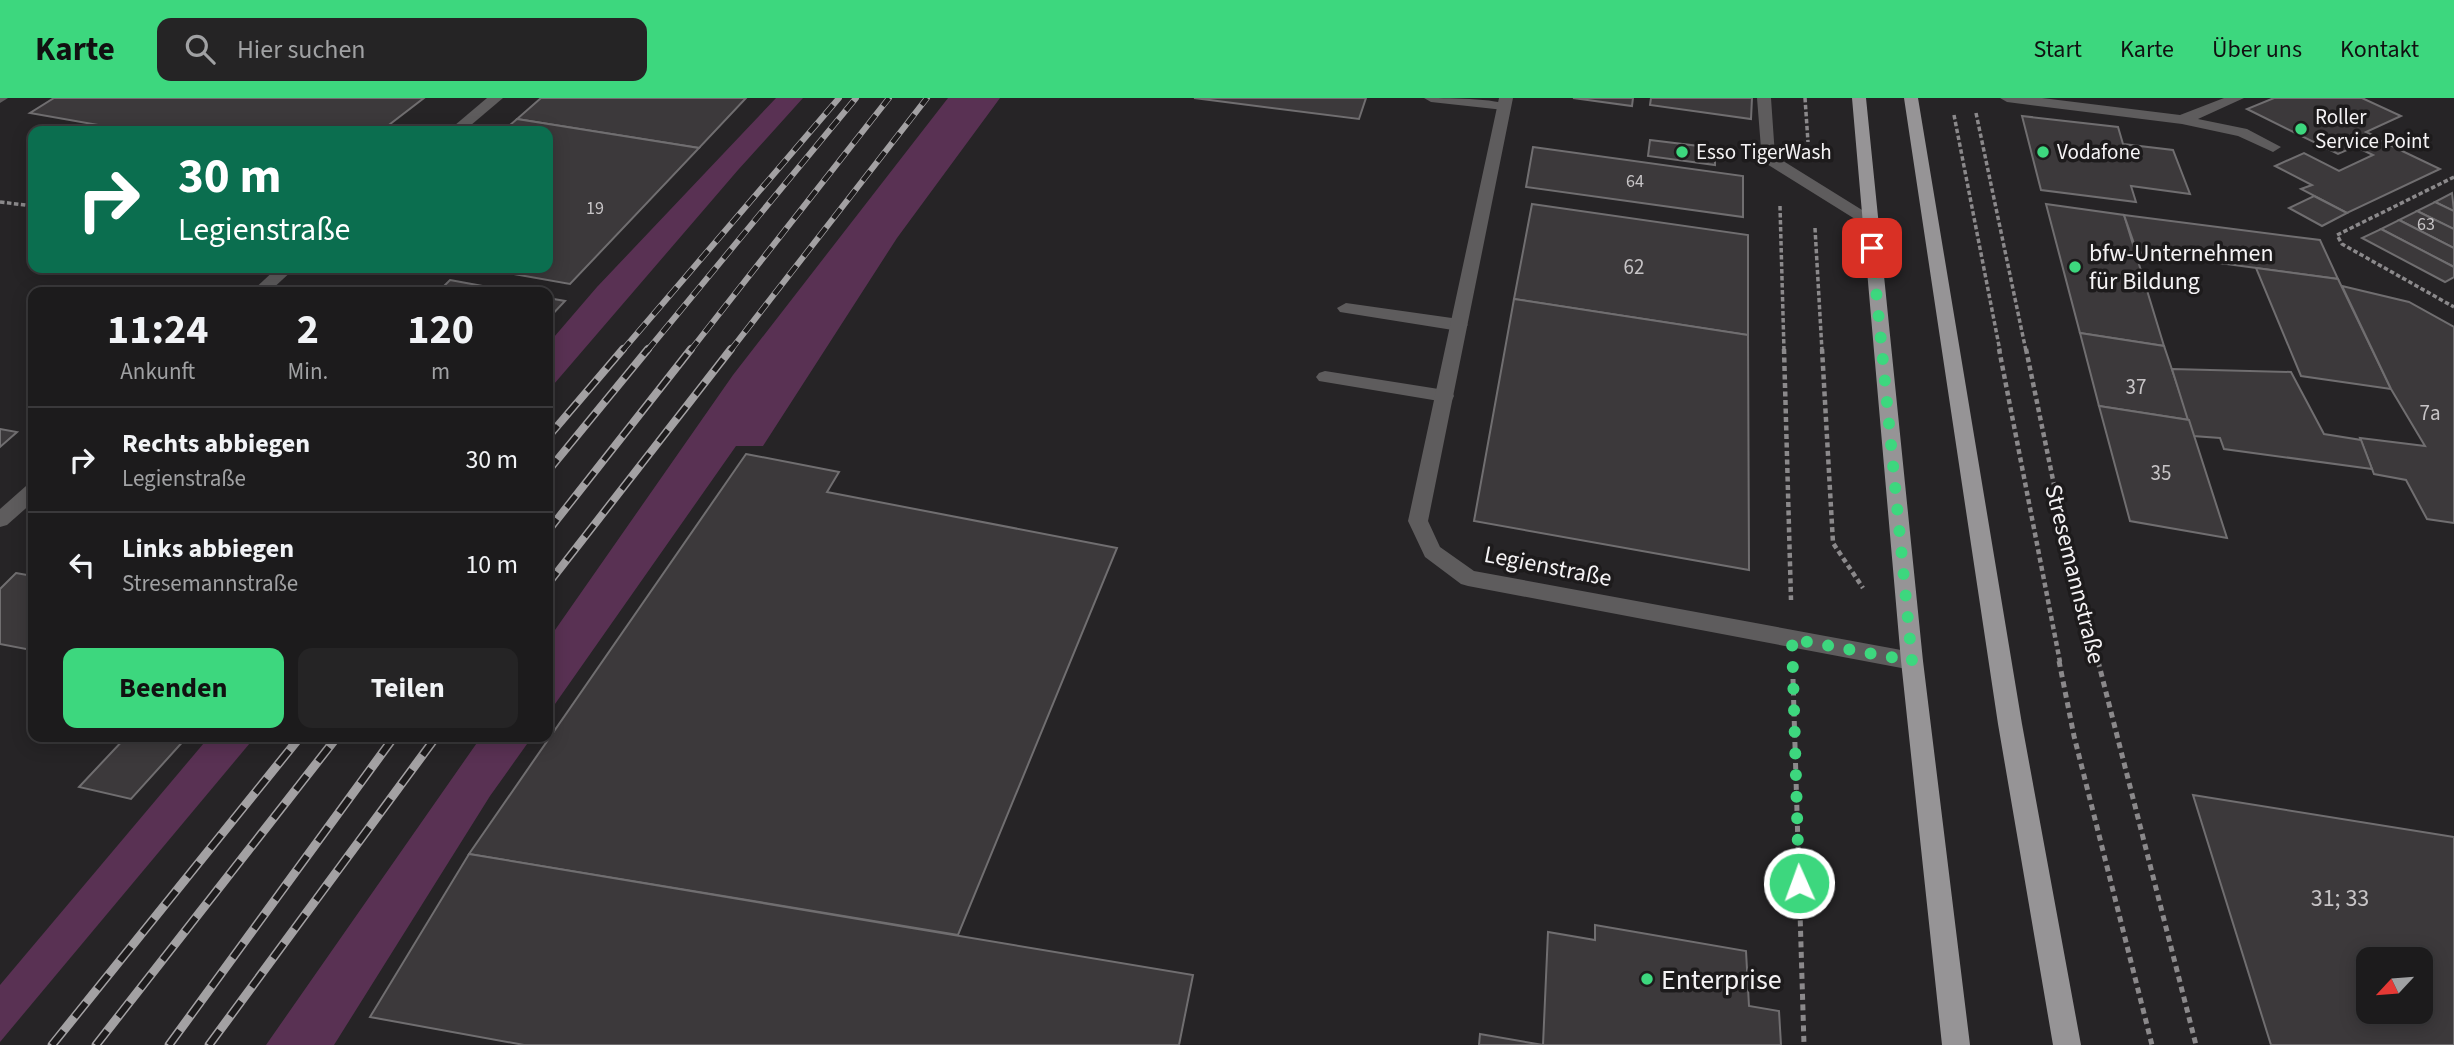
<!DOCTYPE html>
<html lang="de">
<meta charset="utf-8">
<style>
:root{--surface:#1c1b1c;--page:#252425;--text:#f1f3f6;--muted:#a0a1a3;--line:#3a393b;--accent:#3dd77e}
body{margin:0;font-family:"Source Sans 3",sans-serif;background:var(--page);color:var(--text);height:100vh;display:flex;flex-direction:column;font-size:26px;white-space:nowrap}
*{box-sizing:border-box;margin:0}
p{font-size:23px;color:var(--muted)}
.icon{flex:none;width:38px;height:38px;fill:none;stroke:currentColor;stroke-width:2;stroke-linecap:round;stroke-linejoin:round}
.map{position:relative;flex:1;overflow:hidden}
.details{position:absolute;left:28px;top:189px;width:525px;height:455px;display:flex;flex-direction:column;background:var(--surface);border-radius:14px;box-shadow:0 4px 18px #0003,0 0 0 2px var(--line)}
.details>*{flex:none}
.top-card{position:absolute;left:28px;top:28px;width:525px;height:147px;border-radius:14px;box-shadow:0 4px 18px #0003,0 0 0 2px var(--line);background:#0b6e4f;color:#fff;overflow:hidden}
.needle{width:46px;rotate:244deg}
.buttons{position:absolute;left:2356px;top:849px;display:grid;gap:14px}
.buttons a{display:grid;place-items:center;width:77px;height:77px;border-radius:14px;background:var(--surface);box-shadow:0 4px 18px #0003,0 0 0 2px var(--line);font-size:35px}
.pin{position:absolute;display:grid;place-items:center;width:60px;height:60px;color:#fff;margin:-30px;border-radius:14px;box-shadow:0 4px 10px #0006}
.me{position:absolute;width:77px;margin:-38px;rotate:358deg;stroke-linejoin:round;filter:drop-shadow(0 0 5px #0008)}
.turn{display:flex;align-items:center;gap:24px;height:147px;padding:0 35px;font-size:32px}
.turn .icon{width:91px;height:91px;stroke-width:2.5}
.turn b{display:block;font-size:49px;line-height:60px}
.eta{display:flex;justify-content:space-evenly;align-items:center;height:119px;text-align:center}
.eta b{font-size:42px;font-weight:700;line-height:49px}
.action{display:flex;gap:14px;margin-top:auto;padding:14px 35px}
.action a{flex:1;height:80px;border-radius:14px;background:var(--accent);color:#111;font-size:28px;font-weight:700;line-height:80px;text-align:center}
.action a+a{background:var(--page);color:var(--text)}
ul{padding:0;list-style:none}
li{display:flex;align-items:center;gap:21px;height:105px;padding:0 35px;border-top:2px solid var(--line)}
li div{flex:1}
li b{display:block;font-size:26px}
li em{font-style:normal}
header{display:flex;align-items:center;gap:42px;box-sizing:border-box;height:98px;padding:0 35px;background:var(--accent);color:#111}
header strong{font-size:33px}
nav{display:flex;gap:38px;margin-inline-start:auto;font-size:24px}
.search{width:490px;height:63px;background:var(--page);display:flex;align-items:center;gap:18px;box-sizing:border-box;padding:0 24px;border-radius:14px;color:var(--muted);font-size:26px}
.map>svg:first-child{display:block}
.green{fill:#593153}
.building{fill:#3c393b;stroke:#706e70;stroke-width:2;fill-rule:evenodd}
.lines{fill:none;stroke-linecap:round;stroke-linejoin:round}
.path-far2{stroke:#8b898b;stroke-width:3.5;stroke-dasharray:4.5 2.5;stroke-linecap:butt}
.path-far1{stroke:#8b898b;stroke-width:4.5;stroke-dasharray:5 3.5;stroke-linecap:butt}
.path{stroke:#8b898b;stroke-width:5;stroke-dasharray:6 4.5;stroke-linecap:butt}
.lane{fill:#5e5c5d;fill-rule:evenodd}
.street{fill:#5e5c5d;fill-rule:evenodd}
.primary{fill:#969496;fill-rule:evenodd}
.rail-far2-casing{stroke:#a3a1a3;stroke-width:6}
.rail-far1-casing{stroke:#a3a1a3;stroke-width:8}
.rail-casing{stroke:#a3a1a3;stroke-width:9}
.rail-far2{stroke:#1d1b1c;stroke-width:4.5;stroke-dasharray:12;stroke-linecap:butt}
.rail-far1{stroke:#1d1b1c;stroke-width:5;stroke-dasharray:15;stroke-linecap:butt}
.rail{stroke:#1d1b1c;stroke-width:6;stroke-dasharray:18;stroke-linecap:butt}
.route{stroke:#3dd77e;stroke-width:12;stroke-dasharray:0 21.6}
.poi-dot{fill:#3dd77e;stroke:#1d1b1c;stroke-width:2.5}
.labels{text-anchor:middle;stroke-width:7;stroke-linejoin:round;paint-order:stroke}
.far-number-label{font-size:18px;fill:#c7c4c6}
.far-poi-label{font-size:21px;fill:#f5f3f5;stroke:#1d1b1c;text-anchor:start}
.number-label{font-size:21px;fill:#c7c4c6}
.poi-label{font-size:24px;fill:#f5f3f5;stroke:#1d1b1c;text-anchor:start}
.street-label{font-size:24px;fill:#f5f3f5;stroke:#1d1b1c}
.near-number-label{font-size:24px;fill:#c7c4c6}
.near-poi-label{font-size:28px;fill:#f5f3f5;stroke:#1d1b1c;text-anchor:start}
</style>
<header>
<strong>Karte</strong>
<div class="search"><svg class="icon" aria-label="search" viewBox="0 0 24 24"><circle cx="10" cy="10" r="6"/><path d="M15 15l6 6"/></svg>Hier suchen</div>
<nav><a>Start</a><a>Karte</a><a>Über uns</a><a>Kontakt</a></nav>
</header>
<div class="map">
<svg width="2454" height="947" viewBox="0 0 2454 947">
<rect width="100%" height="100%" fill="#262426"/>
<g class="green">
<polygon points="776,0 803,0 738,72 548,293 548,246 597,189"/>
<polygon points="948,0 1000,0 897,140 763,348 736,348 548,616 548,542 733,277"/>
<polygon points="209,639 255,639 0,944 0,887"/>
<polygon points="481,639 532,639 490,698 334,947 266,947"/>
</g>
<g class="building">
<polygon points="54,0 424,0 381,33 132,33 30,15"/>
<polygon points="541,0 746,0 699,50 517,21"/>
<polygon points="1194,0 1366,0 1359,21"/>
<polygon points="1573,0 1633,0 1632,8"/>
<polygon points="1651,0 1752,0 1751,21 1650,7"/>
<polygon points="2274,0 2362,0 2401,18 2366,34 2377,39 2338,56 2247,11"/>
<polygon points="2022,18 2118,29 2123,46 2173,52 2190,96 2131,88 2136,104 2041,92"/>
<polygon points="517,21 699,50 570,186 479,170 548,170 548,33 503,33"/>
<polygon points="2375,40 2440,71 2347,115 2301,91 2312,87 2275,68 2304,55 2339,73 2373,57 2356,49"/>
<polygon points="1650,42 1715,50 1715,67 1648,58"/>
<polygon points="1533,49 1743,78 1743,119 1526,89"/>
<polygon points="2452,95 2454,113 2435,104"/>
<polygon points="2314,98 2347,115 2322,128 2289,110"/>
<polygon points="2435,104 2454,113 2454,131 2417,113"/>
<polygon points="1532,106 1748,137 1748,237 1514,201"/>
<polygon points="2046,106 2124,117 2164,248 2080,235"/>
<polygon points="2417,113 2454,131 2454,150 2399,122"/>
<polygon points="2124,117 2320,142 2338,181 2137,154"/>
<polygon points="2399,122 2454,150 2454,169 2381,131"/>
<polygon points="2381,131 2454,169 2454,179 2445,184 2362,140"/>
<polygon points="2256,170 2338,181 2391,291 2301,278"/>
<polygon points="450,182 516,194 438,194"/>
<polygon points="2342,188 2409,204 2454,229 2454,425 2427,421 2406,382 2374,376 2372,371 2360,340 2425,348 2391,291"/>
<polygon points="548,200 565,203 548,221"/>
<polygon points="1514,201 1748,237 1749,472 1474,423"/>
<polygon points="2080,235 2164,248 2189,322 2099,308"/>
<polygon points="2172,271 2291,274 2324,336 2361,342 2372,371 2224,351 2220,340 2193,338"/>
<polygon points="2099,308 2189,322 2227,440 2130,423"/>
<polygon points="0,331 17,334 0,349"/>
<polygon points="746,356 839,374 827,394 1117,450 958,837 469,756"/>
<polygon points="16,475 33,478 33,549 31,552 0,546 0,491"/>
<polygon points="126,639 187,639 131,701 79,689"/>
<path d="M2193 697 2454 739V947H2271ZM2368 861H2420V914H2368Z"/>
<polygon points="469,756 1193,877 1179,947 524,947 370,919"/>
<polygon points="1595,827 1746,853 1749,908 1779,913 1781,947 1543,947 1548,834 1595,842"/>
<polygon points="1480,936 1543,947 1479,947"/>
</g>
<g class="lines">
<g class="path-far2">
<polyline points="1805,0 1808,44"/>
<polyline points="1976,15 2026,253"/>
<polyline points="1954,17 2000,253"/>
<polyline points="2454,79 2337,137 2342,146 2454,209"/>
<polyline points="0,104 33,108"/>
<polyline points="1780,108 1784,253"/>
<polyline points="1815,130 1822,253"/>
</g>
<g class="path-far1">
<polyline points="1784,251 1791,502"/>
<polyline points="1822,251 1833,445 1863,490"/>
<polyline points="1999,251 2060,564"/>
<polyline points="2026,251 2059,411 2098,564"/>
</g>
<g class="path">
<polyline points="2059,563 2074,638 2152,947"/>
<polyline points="2098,563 2196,947"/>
<polyline points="1793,581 1804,947"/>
</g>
<g class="lane">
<path d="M1424 0C1443 0 1498 0 1511 8L1504 12 1431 4Z"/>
<polygon points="1757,0 1771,0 1775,58 1875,120 1877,123 1875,126 1863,126 1762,63"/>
<polygon points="2000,0 2042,0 2180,17 2224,0 2244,0 2198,21 2247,31 2281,49 2273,54 2238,38 2182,26 2007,4"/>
<polygon points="1346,205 1459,221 1468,227 1459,233 1340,214 1337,210"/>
<polygon points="1325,273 1445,292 1452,294 1454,298 1452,302 1445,304 1319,283 1316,279 1319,275"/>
</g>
<g class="street">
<polygon points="0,0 8,0 0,5"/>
<polygon points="487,0 503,0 464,33 448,33"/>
<polygon points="1499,0 1513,0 1428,423 1440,449 1474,473 1912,554 1920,557 1923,563 1920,569 1912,572 1468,488 1461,486 1425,459 1408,423"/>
<polygon points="277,170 295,170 269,194 251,194"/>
<polygon points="33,386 33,404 7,427 0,429 0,411 26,388"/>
</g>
<g class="primary">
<polygon points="1852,0 1866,0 1923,563 1970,947 1942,947 1901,563"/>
<polygon points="1904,0 1918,0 2022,626 2081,947 2053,947 1998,626"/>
</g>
<defs>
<g id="rail-far2">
<polyline points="622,253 839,0"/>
<polyline points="647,253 856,0"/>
<polyline points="690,253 889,0"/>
<polyline points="730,253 927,0"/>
</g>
<g id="rail-far1">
<polyline points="548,339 623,251"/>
<polyline points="548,373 648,251"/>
<polyline points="548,433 691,251"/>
<polyline points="548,486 731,251"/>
</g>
<g id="rail">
<polyline points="52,947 300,639"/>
<polyline points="96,947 337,639"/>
<polyline points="169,947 394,639"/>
<polyline points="209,947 436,639"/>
</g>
</defs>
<use href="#rail-far2" class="rail-far2-casing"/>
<use href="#rail-far1" class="rail-far1-casing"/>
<use href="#rail" class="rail-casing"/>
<use href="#rail-far2" class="rail-far2"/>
<use href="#rail-far1" class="rail-far1"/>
<use href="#rail" class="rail"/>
</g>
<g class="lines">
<polyline class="route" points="1799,785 1792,541 1912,563 1872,150"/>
</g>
<g class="poi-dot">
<circle cx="2301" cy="31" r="7"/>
<circle cx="1682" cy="54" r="7"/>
<circle cx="2043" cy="54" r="7"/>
<circle cx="2075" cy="169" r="7"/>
<circle cx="1647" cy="881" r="7"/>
</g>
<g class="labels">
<g class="far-number-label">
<text x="1635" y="89">64</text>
<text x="595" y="116">19</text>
<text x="2426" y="132">63</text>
</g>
<g class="far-poi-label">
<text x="2315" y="26">Roller<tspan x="2315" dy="24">Service Point</tspan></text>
<text x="1696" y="61">Esso TigerWash</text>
<text x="2057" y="61">Vodafone</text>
</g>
<g class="number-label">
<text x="1634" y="176">62</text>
<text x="2136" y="296">37</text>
<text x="2430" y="322">7a</text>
<text x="2161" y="382">35</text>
</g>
<g class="poi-label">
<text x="2089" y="163">bfw-Unternehmen<tspan x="2089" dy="28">für Bildung</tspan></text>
</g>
<g class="street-label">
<text transform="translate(1548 468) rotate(11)" y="8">Legienstraße</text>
<text transform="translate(2075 476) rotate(76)" y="8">Stresemannstraße</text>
</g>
<g class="near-number-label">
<text x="2340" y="808">31; 33</text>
</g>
<g class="near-poi-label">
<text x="1661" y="891">Enterprise</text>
</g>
</g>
</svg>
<div class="buttons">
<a><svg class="needle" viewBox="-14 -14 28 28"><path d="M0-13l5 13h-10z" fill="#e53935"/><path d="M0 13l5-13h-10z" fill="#a0a1a3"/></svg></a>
</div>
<div class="pin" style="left:1872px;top:150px;background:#d93025"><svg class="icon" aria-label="arrive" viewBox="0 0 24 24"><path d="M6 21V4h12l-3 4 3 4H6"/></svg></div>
<svg class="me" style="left:1799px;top:785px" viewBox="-20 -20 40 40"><circle r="17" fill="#3dd77e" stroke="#fff" stroke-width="3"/><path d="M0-11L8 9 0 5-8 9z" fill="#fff"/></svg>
<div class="top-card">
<div class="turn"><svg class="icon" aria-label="right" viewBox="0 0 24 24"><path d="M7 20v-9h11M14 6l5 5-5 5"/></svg><div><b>30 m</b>Legienstraße</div></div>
</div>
<section class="details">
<div class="eta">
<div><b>11:24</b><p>Ankunft</p></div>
<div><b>2</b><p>Min.</p></div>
<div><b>120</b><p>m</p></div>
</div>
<ul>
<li><svg class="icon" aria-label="right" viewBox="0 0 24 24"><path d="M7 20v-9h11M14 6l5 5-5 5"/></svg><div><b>Rechts abbiegen</b><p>Legienstraße</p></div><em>30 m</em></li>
<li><svg class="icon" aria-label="left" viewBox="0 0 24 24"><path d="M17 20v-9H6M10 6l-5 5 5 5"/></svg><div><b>Links abbiegen</b><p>Stresemannstraße</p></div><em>10 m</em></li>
</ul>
<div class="action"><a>Beenden</a><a>Teilen</a></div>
</section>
</div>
